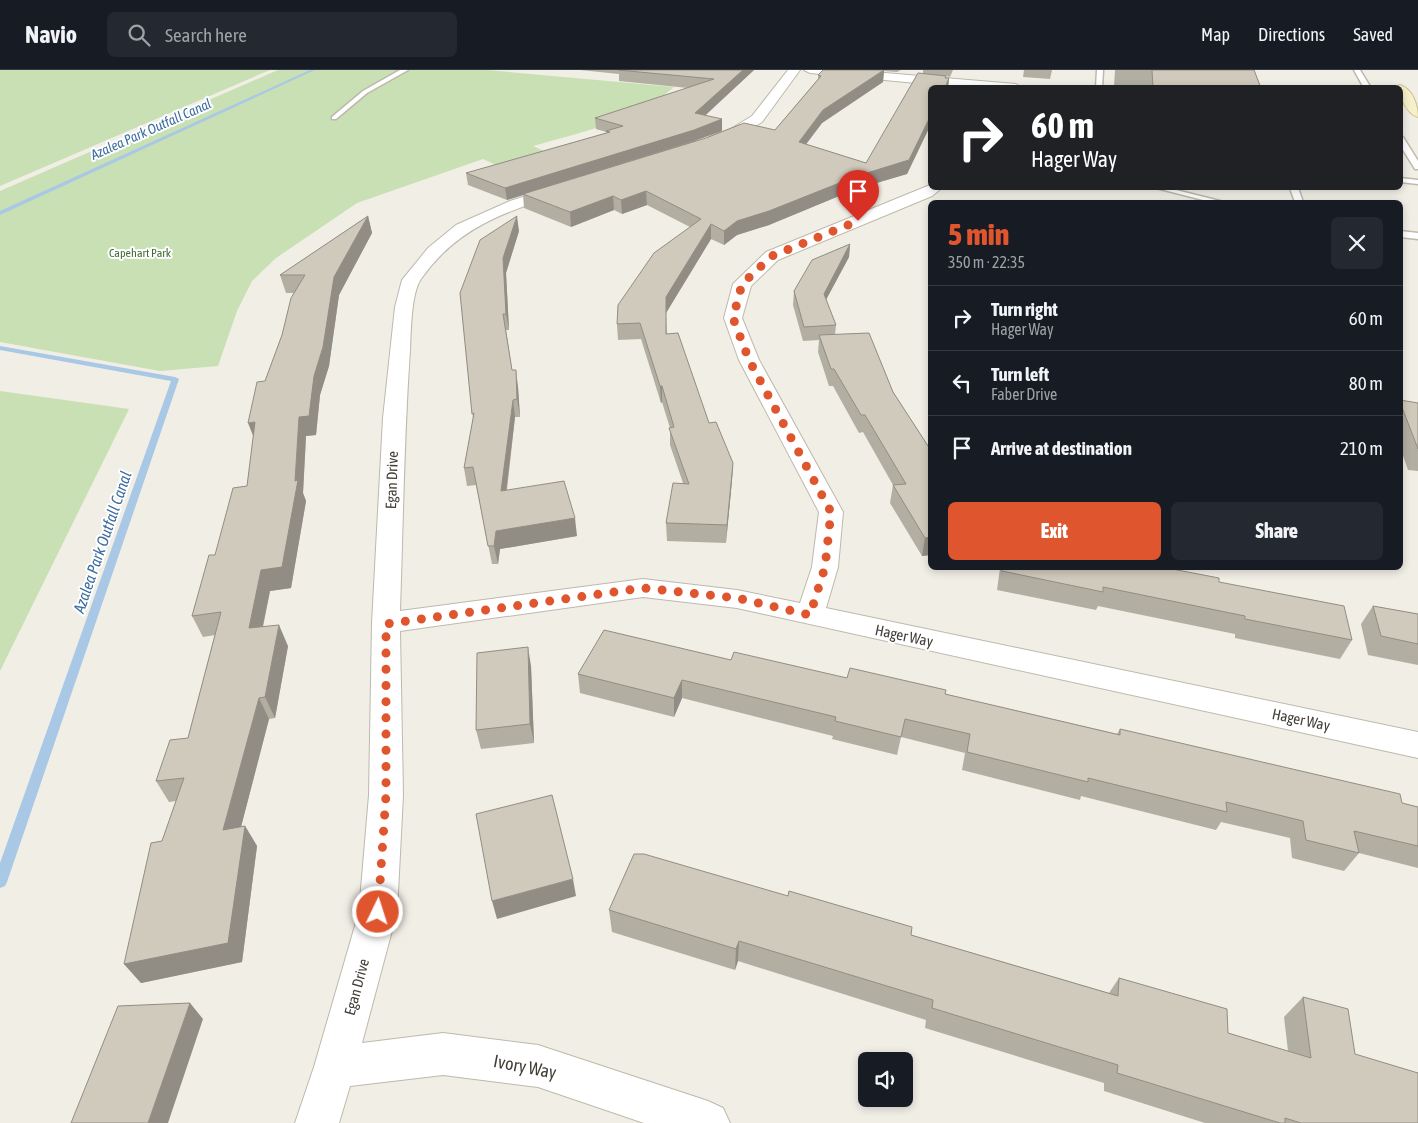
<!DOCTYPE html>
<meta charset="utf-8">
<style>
:root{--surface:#171b24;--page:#242831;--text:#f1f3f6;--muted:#9ea1a6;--line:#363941;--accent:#df562e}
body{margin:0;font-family:"Asap Condensed",sans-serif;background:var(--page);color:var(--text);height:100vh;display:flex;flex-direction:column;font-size:19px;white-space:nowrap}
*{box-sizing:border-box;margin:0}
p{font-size:16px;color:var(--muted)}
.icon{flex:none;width:28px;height:28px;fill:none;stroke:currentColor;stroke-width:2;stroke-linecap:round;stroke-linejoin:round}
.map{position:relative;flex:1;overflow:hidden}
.sheet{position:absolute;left:928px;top:130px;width:475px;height:370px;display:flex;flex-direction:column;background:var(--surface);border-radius:8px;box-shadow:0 2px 8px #0003}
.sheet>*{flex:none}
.hud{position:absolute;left:928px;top:15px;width:475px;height:105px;border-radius:8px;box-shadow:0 2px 8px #0003;background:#202124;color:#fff;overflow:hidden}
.buttons{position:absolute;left:858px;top:982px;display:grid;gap:10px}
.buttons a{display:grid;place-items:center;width:55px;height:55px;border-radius:8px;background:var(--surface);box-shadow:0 2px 8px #0003;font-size:25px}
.pin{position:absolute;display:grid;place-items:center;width:42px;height:42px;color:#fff;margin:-51px -21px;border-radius:50% 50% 50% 0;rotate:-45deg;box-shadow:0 0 5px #0007}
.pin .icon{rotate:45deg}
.me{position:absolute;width:55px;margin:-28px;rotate:4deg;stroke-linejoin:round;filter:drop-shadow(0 0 4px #0008)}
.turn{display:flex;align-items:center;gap:18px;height:105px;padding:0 20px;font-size:22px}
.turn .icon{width:65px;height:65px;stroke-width:2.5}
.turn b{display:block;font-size:35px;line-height:42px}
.round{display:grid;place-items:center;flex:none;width:52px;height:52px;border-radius:8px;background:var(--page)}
.summary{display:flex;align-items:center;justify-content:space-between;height:85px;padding:0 20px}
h1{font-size:30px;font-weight:800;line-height:38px;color:var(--accent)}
.action{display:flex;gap:10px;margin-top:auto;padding:10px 20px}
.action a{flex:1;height:58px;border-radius:8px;background:var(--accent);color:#fff;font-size:20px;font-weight:800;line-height:58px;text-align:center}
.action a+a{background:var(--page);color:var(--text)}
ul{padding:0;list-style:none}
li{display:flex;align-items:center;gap:15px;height:65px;padding:0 20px;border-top:1px solid var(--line)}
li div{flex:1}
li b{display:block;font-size:19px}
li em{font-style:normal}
header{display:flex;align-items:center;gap:30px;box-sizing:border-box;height:70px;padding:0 25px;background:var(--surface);border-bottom:1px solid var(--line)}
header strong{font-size:24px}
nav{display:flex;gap:28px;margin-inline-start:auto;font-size:18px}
.search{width:350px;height:45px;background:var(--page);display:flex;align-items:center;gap:12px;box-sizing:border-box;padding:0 18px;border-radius:8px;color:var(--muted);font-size:19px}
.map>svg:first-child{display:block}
.green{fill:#c8e0b3}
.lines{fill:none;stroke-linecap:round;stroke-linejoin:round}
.stream{fill:#a8c8e6;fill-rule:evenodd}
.lane-casing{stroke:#bdb9ac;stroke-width:3}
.street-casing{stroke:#bdb9ac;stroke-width:2}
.secondary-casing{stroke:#cbc29a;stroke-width:2}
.lane{fill:#fff;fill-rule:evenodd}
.street{fill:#fff;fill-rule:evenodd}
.secondary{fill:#f7f0c8;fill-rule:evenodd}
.wall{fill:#b3aea2}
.shaded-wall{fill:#928d84}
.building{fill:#d0cabc;stroke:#928d84}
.route{stroke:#df562e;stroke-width:9;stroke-dasharray:0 16.2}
.labels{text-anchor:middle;stroke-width:4;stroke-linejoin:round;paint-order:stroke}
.far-park-label{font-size:12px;fill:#436c31;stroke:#fff}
.far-water-label{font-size:14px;font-style:italic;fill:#3d6ea0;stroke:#fff}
.street-label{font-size:15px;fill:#423e36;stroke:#fff}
.water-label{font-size:16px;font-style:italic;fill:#3d6ea0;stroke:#fff}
.near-street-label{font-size:18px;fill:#423e36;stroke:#fff}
</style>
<header>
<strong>Navio</strong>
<div class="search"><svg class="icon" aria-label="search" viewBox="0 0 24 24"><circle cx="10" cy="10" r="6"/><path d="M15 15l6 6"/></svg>Search here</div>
<nav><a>Map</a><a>Directions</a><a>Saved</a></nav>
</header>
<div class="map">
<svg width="1418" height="1053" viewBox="0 0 1418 1053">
<rect width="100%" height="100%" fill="#f0eee5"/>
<g class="green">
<polygon points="0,0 270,0 0,116"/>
<path d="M278 0H487L674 17C635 51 582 62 533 76L586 100 537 114 483 89 357 133 276 188 252 211 237 241 218 296 160 301 0 272V121Z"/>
<polygon points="0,321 129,339 0,601"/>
</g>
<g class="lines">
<g class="stream">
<polygon points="310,0 315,0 0,145 0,141"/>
<polygon points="0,276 175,307 179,309 7,812 5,816 0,818 0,793 171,311 0,280"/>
</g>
<defs>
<g id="lane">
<polygon points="400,0 408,0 367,23 336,49 332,49 332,47 363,21"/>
<polygon points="1097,0 1103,0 1102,18 1096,18"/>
<polygon points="1354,0 1360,0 1371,18 1364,18"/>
<polygon points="1400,67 1403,67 1418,91 1418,99 1415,99 1400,75"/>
<polygon points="1400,108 1418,110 1418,114 1400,112"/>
<polygon points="1156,118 1168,118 1224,132 1211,132"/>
<polygon points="1290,118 1298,118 1303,132 1295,132"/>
<polygon points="1400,161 1418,163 1418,169 1400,167"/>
</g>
<g id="street">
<polygon points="788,0 800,0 762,52 739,66 714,74 709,73 707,70 709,67 729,60 752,46"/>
<polygon points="804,0 849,0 1016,14 1022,18 970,18 810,3"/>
<path d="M930 115V118H942L932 126 778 190 751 216 742 248 759 290 843 442 838 497 826 538 1418 662V688L737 538 643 527 400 561 403 725 397 842 362 973 443 963 538 975 708 1031 723 1038 730 1053H644L538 1017 443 1005 350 1016 339 1053H295L314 997 359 842 369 725 372 553 383 348 395 237 402 210 428 178 456 155 510 131 554 117H564L566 120 564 123C507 141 457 157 421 209 411 223 411 262 410 280 404 367 403 454 400 541L643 509 737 520 800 533 812 497 819 442 739 290 724 248 733 214 766 182Z"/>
</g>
<path id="secondary" d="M1400 15C1413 19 1418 36 1418 47 1407 44 1400 28 1400 18H1395Z"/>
</defs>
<use href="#lane" class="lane-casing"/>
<use href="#street" class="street-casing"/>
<use href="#secondary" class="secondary-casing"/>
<use href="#lane" class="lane"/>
<use href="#street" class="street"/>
<use href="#secondary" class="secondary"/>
</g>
<g class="wall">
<polygon points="580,0 754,0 705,45 722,61 694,71 775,60 818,9 818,5 823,0 901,0 897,2 884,1 883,12 822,53 806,74 866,93 923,4 923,0 953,0 950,7 946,6 946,8 949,8 948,18 930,18 930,56 907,104 856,119 769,155 737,165 724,175 711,169 666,243 667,264 709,353 733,393 732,410 726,473 667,471 666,453 683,413 670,375 670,358 662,332 661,333 641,269 618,270 617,254 690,157 647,135 622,144 614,140 571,157 524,138 523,125 507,130 468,115 466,103 606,63 606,62 596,59 595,48 688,18 619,11 619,4"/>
<polygon points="1024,0 1052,0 1050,9 1023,7"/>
<polygon points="1115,0 1254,0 1261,18 1131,18 1114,16"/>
<polygon points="368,146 372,163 339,225 329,296 320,325 316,365 306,366 303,423 306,431 291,518 270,521 263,557 288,576 275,648 269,649 241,757 245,756 257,776 242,892 141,913 124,894 162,771 176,731 169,732 156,711 188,668 215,565 203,567 192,546 215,485 247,416 265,311 282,265 294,223 286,223 280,205"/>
<polygon points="519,161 506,203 509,260 506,260 512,300 518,317 520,347 515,347 507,420 577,466 500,479 498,494 492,494 476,415 467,416 464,398 473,349 460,223"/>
<polygon points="850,174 849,187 826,230 836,255 835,265 893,322 930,379 930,485 922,486 890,433 893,415 863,362 859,363 833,316 829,316 818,282 819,270 803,271 793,235 794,221"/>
<polygon points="1400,330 1418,333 1418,401 1408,400 1400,377"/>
<polygon points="1000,498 1167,498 1219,512 1352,570 1340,589 1235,568 1235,564 1098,536 1096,540 997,520"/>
<polygon points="1373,536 1418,544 1418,595 1368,585 1361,554"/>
<polygon points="731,590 945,624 1117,664 1120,659 1418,737 1418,798 1359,783 1344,801 1292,788 1290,768 1221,752 1216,760 1081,726 1080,730 962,700 965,683 901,667 897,685 832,669 833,666 682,628 674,647 580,623 578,604"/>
<polygon points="531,596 534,673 481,679 476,660"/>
<polygon points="609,840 911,865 1109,923 1119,908 1228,963 1288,981 1284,947 1303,927 1418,1053 1205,1053 1104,1021 1104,1013 925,958 926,950 738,891 735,900 612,862"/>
</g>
<g class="shaded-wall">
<polygon points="743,0 754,0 695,55 695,43"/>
<polygon points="884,0 883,12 822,53 798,85 799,72 823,40"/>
<polygon points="949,8 948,18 945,18"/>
<polygon points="930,47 930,56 907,104 856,119 769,155 737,165 724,175 724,161 737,151 857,106"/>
<polygon points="722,49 722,61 694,71 523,124 523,125 507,130 505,118"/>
<polygon points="646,121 647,135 622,144 621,130"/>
<polygon points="613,126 614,140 571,157 570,142"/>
<polygon points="368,146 372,163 339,225 329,296 320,325 316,365 306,366 303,423 306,431 291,518 270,521 258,579 249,558 261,500 295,411 299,347 314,306 334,207"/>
<polygon points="517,146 519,161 506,203 509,260 506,244 503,188"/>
<polygon points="711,154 711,169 666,243 666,227"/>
<polygon points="850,174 849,187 822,237 824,224"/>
<polygon points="516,300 518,317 520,347 517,329"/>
<polygon points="660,316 662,316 662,332 661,333"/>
<polygon points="513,330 515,347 504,439 501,421"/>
<polygon points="255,352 256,373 248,353"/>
<polygon points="733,393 732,410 726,473 727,455"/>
<polygon points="575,448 577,466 500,479 498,494 494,476 496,461"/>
<polygon points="930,467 930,485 922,486 925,468"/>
<polygon points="279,555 288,576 275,648 265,627"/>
<polygon points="528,577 531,596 534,673 530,654"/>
<polygon points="682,610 682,628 674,647 674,628"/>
<polygon points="259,628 269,649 235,780 223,760"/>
<polygon points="245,756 257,776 242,892 141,913 124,894"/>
<polygon points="573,809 576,826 497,849 492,831"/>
<polygon points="739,871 738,891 735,900 736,879"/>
<polygon points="190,933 203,949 168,1053 148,1053"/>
</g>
<g class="building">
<polygon points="618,0 743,0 695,43 722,49 694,60 505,118 466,103 610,62 606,61 623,56 595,48 714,9"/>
<polygon points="823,0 884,0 823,40 799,72 866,93 918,3 946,6 945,8 949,8 945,18 930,18 930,47 909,90 857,106 769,141 737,151 724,161 711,154 666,227 666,264 678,263 709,353 716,352 733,393 727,455 666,453 673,413 689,414 669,358 674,357 662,316 660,316 640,253 617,254 618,235 654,183 701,149 646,121 621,130 613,126 570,142 523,124 706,68 744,53 775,60 821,6 818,5"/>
<polygon points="1152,0 1254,0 1261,18 1153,18"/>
<polygon points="368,146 334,207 323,277 314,306 309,346 299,347 295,411 298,410 282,497 261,500 249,558 279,555 265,627 259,628 223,760 245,756 228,873 124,894 151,773 162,771 184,708 156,711 170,670 188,668 221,542 192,546 209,485 215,485 233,418 247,416 255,352 248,353 257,312 265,311 282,265 291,228 305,205 280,205"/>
<polygon points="517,146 503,188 506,244 503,244 512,300 516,300 517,329 513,330 501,421 564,411 575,448 496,461 494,476 488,476 473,397 464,398 474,343 472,344 460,223 480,170"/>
<polygon points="850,174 824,224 836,255 804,257 794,221 812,190"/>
<polygon points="869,263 893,322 930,379 930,467 925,468 893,415 906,414 865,345 861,345 834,299 831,299 819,265"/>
<polygon points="1400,330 1418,333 1418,379 1400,332"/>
<polygon points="1002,498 1167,498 1219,508 1219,512 1344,536 1352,570 1245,549 1245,546 1103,517 1103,522 1002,501"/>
<polygon points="1373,536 1418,544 1418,574 1381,566"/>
<polygon points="604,560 731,590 734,582 847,608 850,598 946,620 945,624 1120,665 1120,659 1400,724 1402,733 1418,737 1418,776 1354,761 1359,783 1306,770 1303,751 1226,732 1227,742 1088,708 1088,712 967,682 970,664 905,649 901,667 835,651 836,647 682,610 674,628 578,604"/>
<polygon points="528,577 530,654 476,660 477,583"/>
<polygon points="552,725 573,809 492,831 476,744"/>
<polygon points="634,784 644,784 788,826 789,821 912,857 911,865 1118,926 1119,908 1227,939 1228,963 1311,988 1303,927 1348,939 1355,984 1418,1003 1418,1053 1301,1053 1285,1048 1285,1053 1280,1053 1117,1003 1118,995 932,938 933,930 739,871 736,879 609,840"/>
<polygon points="190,933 148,1053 71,1053 118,936"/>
</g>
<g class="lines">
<polyline class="route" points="378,842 386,725 386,554 643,518 737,528 810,545 825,497 831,442 749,290 733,248 742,214 772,186 858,151"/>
</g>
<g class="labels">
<g class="far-park-label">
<text x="140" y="187">Capehart Park</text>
</g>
<g class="far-water-label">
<text transform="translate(151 59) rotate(-24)" y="5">Azalea Park Outfall Canal</text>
</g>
<g class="street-label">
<text transform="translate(392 410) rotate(-88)" y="5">Egan Drive</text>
<text transform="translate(904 566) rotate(12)" y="5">Hager Way</text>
<text transform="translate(1301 650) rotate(12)" y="5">Hager Way</text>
<text transform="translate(357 917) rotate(-75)" y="5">Egan Drive</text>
</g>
<g class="water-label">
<text transform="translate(102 472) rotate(-71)" y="6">Azalea Park Outfall Canal</text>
</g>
<g class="near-street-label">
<text transform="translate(525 997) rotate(11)" y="6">Ivory Way</text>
</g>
</g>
</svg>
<div class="buttons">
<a><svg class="icon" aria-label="sound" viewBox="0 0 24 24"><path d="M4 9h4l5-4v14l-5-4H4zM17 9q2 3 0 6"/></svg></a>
</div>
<div class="pin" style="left:858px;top:151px;background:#d93025"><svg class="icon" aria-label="arrive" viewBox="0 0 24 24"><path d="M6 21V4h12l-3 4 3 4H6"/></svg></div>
<svg class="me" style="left:378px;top:842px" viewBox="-20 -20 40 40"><circle r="17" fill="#df562e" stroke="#fff" stroke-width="3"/><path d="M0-11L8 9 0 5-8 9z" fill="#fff"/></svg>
<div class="hud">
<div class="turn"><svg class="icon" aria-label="right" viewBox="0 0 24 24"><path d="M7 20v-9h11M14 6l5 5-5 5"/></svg><div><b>60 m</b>Hager Way</div></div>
</div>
<section class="sheet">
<div class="summary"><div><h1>5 min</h1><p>350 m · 22:35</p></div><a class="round"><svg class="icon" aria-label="close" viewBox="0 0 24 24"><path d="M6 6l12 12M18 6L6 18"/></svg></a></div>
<ul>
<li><svg class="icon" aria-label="right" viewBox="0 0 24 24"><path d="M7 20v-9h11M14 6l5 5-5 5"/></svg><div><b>Turn right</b><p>Hager Way</p></div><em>60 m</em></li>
<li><svg class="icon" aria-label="left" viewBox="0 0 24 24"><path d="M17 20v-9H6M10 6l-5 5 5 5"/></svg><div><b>Turn left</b><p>Faber Drive</p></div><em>80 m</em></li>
<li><svg class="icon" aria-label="arrive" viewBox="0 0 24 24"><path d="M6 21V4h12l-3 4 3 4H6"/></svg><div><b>Arrive at destination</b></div><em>210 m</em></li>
</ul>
<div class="action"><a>Exit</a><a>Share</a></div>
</section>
</div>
